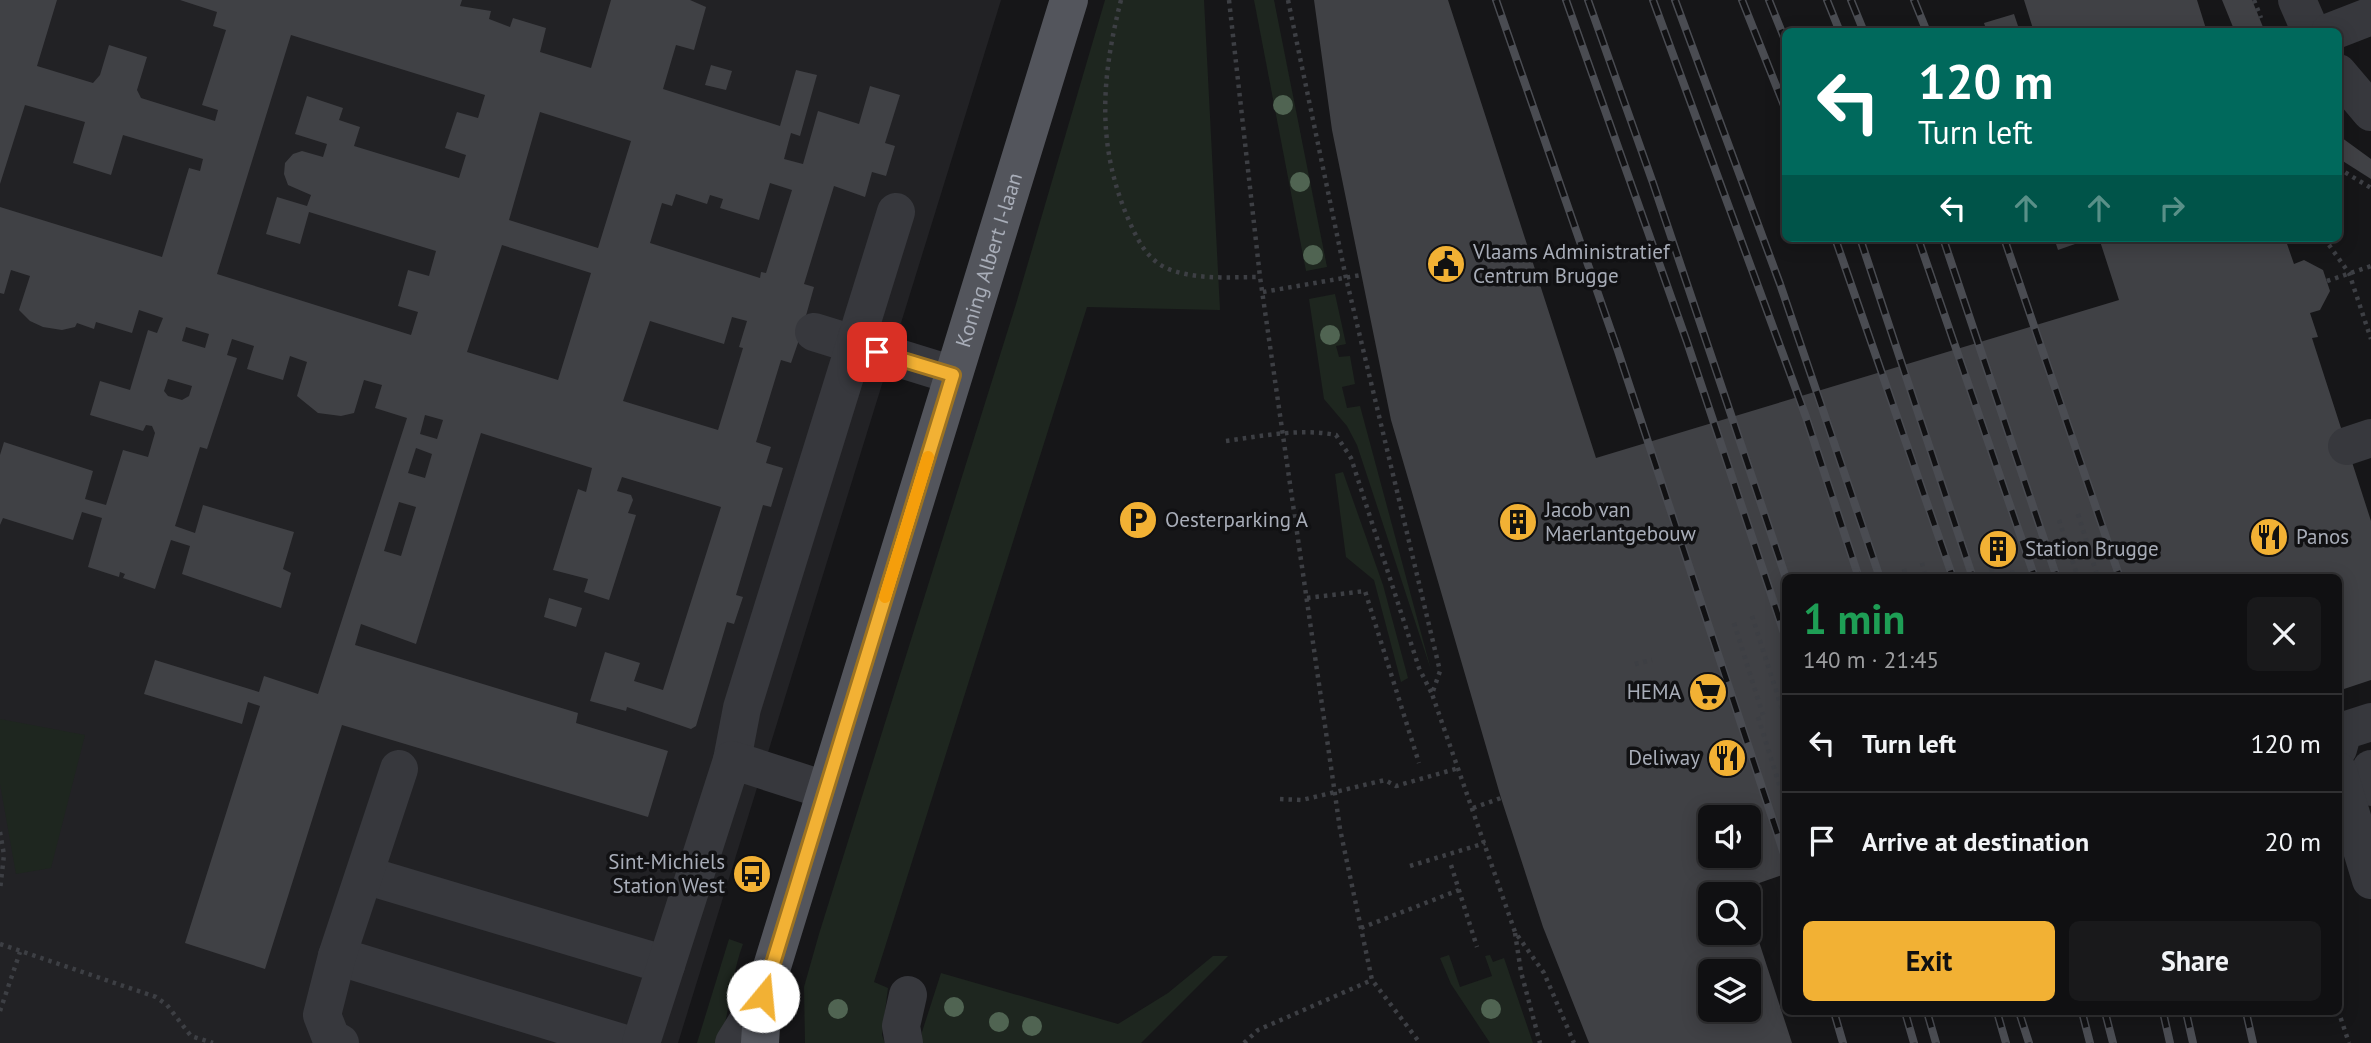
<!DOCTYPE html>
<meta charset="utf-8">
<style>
:root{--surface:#101012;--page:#19191b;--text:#f1f3f6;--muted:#9c9d9f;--line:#303032;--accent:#f2b134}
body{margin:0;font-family:"PT Sans",sans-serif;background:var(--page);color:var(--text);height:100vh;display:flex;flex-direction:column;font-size:26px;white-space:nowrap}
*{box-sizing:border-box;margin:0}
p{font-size:23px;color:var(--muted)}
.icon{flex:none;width:38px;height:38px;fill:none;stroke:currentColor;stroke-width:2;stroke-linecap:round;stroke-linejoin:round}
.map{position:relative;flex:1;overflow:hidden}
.panel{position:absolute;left:1782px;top:574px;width:560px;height:441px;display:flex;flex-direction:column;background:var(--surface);border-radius:10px;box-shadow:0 4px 18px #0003,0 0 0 2px var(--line)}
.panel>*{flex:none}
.hud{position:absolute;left:1782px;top:28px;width:560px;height:214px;border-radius:10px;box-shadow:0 4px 18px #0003,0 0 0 2px var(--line);background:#00695c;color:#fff;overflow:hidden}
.tools{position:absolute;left:1698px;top:805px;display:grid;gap:14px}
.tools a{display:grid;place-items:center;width:63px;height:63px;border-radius:10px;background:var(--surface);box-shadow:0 4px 18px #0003,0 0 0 2px var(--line);font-size:35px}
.pin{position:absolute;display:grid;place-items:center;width:60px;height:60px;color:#fff;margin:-30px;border-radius:14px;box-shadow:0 4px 10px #0006}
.me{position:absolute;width:77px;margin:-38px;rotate:17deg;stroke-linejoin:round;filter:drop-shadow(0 0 5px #0008)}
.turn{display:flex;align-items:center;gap:24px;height:147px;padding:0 21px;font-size:32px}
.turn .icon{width:91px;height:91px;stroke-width:2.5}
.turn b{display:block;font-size:49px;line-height:60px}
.lanes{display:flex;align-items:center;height:66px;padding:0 21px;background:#0003;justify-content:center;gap:35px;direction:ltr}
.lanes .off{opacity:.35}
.round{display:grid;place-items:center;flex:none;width:74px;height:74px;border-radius:10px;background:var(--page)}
.headline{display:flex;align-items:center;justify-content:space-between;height:119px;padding:0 21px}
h1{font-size:42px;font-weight:600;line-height:52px;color:#1e9e55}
.button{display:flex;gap:14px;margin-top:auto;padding:14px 21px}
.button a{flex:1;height:80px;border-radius:10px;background:var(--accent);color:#111;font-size:28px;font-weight:600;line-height:80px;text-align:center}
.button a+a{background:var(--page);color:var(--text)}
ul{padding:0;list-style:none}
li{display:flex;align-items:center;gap:21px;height:98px;padding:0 21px;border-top:2px solid var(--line)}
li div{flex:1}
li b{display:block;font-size:26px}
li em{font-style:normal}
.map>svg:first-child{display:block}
.built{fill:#222225}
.green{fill:#1e261f}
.building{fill:#404145;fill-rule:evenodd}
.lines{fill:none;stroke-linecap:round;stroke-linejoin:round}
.path{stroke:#3d3f44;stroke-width:4.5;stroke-dasharray:3.5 5;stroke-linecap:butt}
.minor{stroke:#37383d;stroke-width:38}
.major{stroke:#53555c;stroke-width:38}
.rail-casing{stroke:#4a4c52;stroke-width:8}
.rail{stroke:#111113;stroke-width:5;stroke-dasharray:16;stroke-linecap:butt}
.tree{fill:#506452}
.route-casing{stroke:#9d7322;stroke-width:18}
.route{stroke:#f2b134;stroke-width:12}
.slow{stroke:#f59e0b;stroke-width:12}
.labels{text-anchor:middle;stroke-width:7;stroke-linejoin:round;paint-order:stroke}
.poi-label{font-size:21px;fill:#a8adb8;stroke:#111113;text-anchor:start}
.street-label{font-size:21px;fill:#a8adb8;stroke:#111113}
</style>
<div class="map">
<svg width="2371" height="1043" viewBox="0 0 2371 1043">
<rect width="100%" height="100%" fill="#161618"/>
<polygon class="built" points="0,0 1001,0 678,1043 0,1043"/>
<g class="green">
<polygon points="1105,0 1204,0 1220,310 1087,307 874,982 888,988 882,1035 885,1043 805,1043 804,987 819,934 1016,304"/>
<polygon points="1254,0 1274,0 1327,267 1306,271"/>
<polygon points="1335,294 1346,344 1336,346 1339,357 1350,356 1355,384 1342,387 1347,408 1360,406 1431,670 1357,445 1347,426 1324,399 1309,299"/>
<polygon points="1343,472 1383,585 1408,678 1401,682 1374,580 1346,557 1335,474"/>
<polygon points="0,719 85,735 51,868 16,874 0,784"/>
<path d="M729 939 743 944C731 976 730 1010 720 1043H697Z"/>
<polygon points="1449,955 1460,987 1492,976 1485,956 1490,955 1493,962 1504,958 1533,1043 1490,1043 1451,984 1440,958"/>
<polygon points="1213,956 1228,956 1141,1043 922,1043 922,1032 941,973 1118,1024 1168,993"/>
</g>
<g class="building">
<path d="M0 0H57L37 66 93 83 100 75 109 45 147 57 137 90 141 98 215 121 218 110 202 105 226 30 213 26 217 12 180 0H462L460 6 491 11 489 19 510 27 513 18 546 28 540 52 591 68 611 0H690L706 7 694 50 676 45 663 89 780 126 796 70 817 75 800 136 791 133 784 159 803 164 818 111 859 124 870 86 900 95 885 143 895 146 886 176 872 172 865 197 834 186 804 284 814 287 800 337 791 363 781 360 756 442 771 447 766 463 783 468 771 507 763 505 736 595 743 597 734 624 727 622 696 726 691 729 627 707 626 711 590 701 605 652 640 663 634 681 663 690 721 507 622 477 617 491 631 495 633 500 628 513 636 515 609 600 584 592 588 579 553 570 578 489 586 492 592 468 481 433 416 644 361 624 355 645 578 713 576 723 668 751 648 817 342 725 265 969 185 943 260 706 248 702 242 724 144 694 155 660 259 692 264 676 318 694 407 418 375 408 382 385 364 380 354 413 341 416 318 413 297 396 307 362 290 356 283 380 247 369 254 346 232 339 227 355 237 358 207 449 200 447 175 526 195 533 203 505 294 532 283 569 291 573 281 608 182 574 190 546 171 540 155 589 123 578 125 574 120 572 119 577 88 567 102 518 82 512 73 540 3 518 0 525V455L4 442 93 471 85 499 106 505 123 450 148 457 155 433 152 426 146 425 143 431 90 415 100 381 130 390 148 330 157 333 163 318 139 310 132 333 96 322 94 329 77 323 75 327 62 330 43 327 30 321 19 310 30 276 11 270 4 294 0 293V207L162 257 189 168 200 171 203 159 123 135 111 175 73 163 85 122 25 105 0 184ZM291 35 485 95 478 118 457 112 445 148 466 155 459 178 354 146 360 127 339 120 343 108 307 96 295 134 327 144 323 157 302 151 293 154 285 163 284 174 288 185 311 195 307 206 277 197 266 234 300 244 309 212 436 251 429 276 408 270 398 306 418 312 411 335 217 274ZM540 112 631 141 598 248 509 220ZM770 183 792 190 766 273 761 272 760 278 650 243 662 203 672 206 676 194 707 204 710 195 723 199 720 208 759 220ZM502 245 591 273 558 380 467 352ZM732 317 747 321 739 347 743 348 718 430 623 401 650 321 724 344ZM186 327 209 334 205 348 182 341ZM168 379 192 386 189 396 182 400 168 396 164 391ZM425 415 443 420 437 439 420 434ZM416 448 432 454 425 478 408 473ZM399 502 416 507 401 556 384 551Z"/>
<path d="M1314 0H1448L1596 458 2119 300 2099 238H2280L2281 242 2286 241 2294 264 2304 260 2323 270 2330 291 2320 310 2310 313 2318 337 2312 338 2371 521V680L2338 691V578H1785V874L1742 889 1743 894H1710V933H1748L1749 911 1792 1043H1589L1543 927 1501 798 1391 420 1332 130ZM1710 817H1748V856H1710ZM1710 971H1748V1010H1710Z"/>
<polygon points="2024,0 2197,0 2207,32 2034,32"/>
<polygon points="2222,0 2252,0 2265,32 2235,32"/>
<polygon points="2014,14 2020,32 1987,32 1984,23"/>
<polygon points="711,65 732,71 726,90 705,85"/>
<polygon points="2338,135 2371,159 2371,179 2338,158"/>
<polygon points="2054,238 2092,238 2058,250"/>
<polygon points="549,598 582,608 576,627 544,617"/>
</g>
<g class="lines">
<g class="path">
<path d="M1121 0C1101 79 1096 147 1130 223 1139 243 1149 262 1171 270 1199 280 1231 277 1260 277"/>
<polyline points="1229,0 1260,277 1340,829 1372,980 1420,1043"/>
<polyline points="1288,0 1346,278 1440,671 1432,694 1515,932 1544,973 1574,1043"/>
<polyline points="2254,0 2261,18"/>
<polyline points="2338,168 2371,188"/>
<polyline points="2324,238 2349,273 2371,339"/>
<polyline points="2327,281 2371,266"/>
<polyline points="1263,292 1361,275"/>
<path d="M1226 441C1262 436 1300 428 1336 435L1351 458 1419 668 1432 694"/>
<polyline points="2078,514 2098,578"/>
<polyline points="2059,520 2078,578"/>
<polyline points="2002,538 2014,578"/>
<polyline points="1983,544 1994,578"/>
<polyline points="1922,563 1926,578"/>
<polyline points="1904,569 1906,578"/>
<polyline points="1307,598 1365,591 1419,763"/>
<polyline points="1752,616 1782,709"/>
<polyline points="1734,623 1763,715"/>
<polyline points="1635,664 1652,660"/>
<polyline points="1758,717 1782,793 1785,792"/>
<polyline points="1280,799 1302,800 1385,780 1396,786 1459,768"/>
<polyline points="1473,808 1501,798"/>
<polyline points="0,832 4,855 0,890"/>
<polyline points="1451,865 1477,947"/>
<polyline points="1410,866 1485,843"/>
<polyline points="1361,928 1459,890"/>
<polyline points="1515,933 1521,972 1540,1043"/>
<polyline points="0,944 156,997 167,1005 191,1036 213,1043"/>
<polyline points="2338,1010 2349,1043"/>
<polyline points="0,1011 20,952"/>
<polyline points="1244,1043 1258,1030 1372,980"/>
</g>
<g class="minor">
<polyline points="2297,0 2311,32"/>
<polyline points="2330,32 2371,16"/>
<polyline points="2338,73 2371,112"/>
<polyline points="814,332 953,375"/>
<polyline points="2347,446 2371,438"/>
<polyline points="2338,749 2343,731 2371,722"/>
<polyline points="732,760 742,708 896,212"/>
<polyline points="2371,769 2371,787"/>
<polyline points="2338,771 2371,880"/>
<polyline points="365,875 666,965"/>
<polyline points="337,956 622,1043"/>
<polyline points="340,1043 331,1038 322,1015 337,956 399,769"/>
<polyline points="641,1043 732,760 825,790"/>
<polyline points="734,1043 763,996"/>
<polyline points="904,1043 901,1026 908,995"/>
</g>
<path class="major" id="s1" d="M760 1043 763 996 1069 0"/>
<defs>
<g id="rail">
<polyline points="1496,0 1618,351 1785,857"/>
<polyline points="1566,0 1687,342 1785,636"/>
<polyline points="1588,0 1653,183 1786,578"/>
<polyline points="1653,0 1806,417 1859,578"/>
<polyline points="1675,0 1780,284 1880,578"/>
<polyline points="1742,0 1785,108"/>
<polyline points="1769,0 1785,40"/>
<polyline points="1827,0 1840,32"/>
<polyline points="1851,0 1864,32"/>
<polyline points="1914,0 1927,32"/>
<polyline points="1835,238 1953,578"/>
<polyline points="1860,238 1973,578"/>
<polyline points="1918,238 2035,578"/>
<polyline points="1943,238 2057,578"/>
<polyline points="2004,238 2120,578"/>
<polyline points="1834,1012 1843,1043"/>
<polyline points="1905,1012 1914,1043"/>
<polyline points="1927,1012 1936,1043"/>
<polyline points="1997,1012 2006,1043"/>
<polyline points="2019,1012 2029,1043"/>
<polyline points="2082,1012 2090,1043"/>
<polyline points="2105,1012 2113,1043"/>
<polyline points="2163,1012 2170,1043"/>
<polyline points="2186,1012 2193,1043"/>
<polyline points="2246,1012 2253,1043"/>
</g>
</defs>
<use href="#rail" class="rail-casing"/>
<use href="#rail" class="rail"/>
</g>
<g class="tree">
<circle cx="1283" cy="105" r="10"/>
<circle cx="1300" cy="182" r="10"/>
<circle cx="1313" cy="255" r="10"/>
<circle cx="1330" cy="335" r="10"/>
<circle cx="954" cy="1007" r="10"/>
<circle cx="838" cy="1009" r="10"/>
<circle cx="1491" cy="1009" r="10"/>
<circle cx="999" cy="1022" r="10"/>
<circle cx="1032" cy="1026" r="10"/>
</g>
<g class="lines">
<defs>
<polyline id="route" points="763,996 953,375 877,352"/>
</defs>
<use href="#route" class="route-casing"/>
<use href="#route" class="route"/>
<polyline class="slow" points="885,597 928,457"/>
</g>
<defs>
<symbol id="civic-disc" viewBox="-11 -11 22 22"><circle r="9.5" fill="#f2b134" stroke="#111113"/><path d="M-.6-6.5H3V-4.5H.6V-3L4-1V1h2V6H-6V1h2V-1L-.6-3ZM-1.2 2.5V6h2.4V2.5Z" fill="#111"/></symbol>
<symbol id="parking-disc" viewBox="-11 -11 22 22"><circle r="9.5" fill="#f2b134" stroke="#111113"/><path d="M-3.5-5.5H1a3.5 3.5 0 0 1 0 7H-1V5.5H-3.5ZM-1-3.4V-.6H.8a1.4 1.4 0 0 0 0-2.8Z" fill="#111"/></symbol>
<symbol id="building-disc" viewBox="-11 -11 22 22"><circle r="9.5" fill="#f2b134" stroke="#111113"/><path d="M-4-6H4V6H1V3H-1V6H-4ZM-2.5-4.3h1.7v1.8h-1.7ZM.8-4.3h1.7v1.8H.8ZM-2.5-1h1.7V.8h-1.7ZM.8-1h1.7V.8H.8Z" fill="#111"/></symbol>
<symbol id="restaurant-disc" viewBox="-11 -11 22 22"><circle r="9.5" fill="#f2b134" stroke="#111113"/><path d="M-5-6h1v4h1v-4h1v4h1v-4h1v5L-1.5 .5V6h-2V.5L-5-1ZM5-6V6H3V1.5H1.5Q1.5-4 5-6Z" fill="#111"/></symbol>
<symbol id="supermarket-disc" viewBox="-11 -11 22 22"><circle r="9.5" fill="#f2b134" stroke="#111113"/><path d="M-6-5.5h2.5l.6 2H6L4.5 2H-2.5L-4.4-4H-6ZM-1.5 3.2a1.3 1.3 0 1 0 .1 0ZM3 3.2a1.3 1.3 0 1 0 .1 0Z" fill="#111"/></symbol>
<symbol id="bus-disc" viewBox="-11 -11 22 22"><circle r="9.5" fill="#f2b134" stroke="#111113"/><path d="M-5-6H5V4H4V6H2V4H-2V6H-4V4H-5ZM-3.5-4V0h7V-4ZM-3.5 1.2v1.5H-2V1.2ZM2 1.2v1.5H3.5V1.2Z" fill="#111"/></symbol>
</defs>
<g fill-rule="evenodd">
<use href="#civic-disc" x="1424" y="242" width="44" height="44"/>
<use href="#parking-disc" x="1116" y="498" width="44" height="44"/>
<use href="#building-disc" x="1496" y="500" width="44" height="44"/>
<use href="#restaurant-disc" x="2247" y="515" width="44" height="44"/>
<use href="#building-disc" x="1976" y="527" width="44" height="44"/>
<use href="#supermarket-disc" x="1686" y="670" width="44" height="44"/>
<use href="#restaurant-disc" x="1705" y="736" width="44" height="44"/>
<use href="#bus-disc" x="730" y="852" width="44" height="44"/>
</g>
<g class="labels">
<g class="poi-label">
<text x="1473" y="259">Vlaams Administratief<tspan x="1473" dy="24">Centrum Brugge</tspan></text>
<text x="1545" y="517">Jacob van<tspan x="1545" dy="24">Maerlantgebouw</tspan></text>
<text x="1165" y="527">Oesterparking A</text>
<text x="2296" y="544">Panos</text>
<text x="2025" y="556">Station Brugge</text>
<text x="1681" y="699" text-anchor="end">HEMA</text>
<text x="1700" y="765" text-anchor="end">Deliway</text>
<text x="725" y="869" text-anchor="end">Sint-Michiels<tspan x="725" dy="24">Station West</tspan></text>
</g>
<g class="street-label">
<text dy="7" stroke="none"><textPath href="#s1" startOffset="817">Koning Albert I-laan</textPath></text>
</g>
</g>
</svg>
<div class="tools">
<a><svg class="icon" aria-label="sound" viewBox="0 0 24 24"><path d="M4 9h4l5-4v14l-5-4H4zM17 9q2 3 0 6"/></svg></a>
<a><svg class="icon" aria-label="search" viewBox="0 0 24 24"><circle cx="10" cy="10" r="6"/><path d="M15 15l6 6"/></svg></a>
<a><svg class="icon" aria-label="layers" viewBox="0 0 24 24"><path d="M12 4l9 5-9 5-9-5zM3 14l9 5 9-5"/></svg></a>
</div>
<div class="pin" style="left:877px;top:352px;background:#d93025"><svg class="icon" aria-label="arrive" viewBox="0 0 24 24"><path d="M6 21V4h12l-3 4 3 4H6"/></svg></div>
<svg class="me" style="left:763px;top:996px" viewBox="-20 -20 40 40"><circle r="19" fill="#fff"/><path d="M0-13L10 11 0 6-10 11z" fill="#f2b134"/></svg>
<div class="hud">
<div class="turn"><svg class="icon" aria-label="left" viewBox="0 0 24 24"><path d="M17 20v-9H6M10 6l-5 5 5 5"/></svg><div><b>120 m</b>Turn left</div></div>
<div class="lanes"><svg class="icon" aria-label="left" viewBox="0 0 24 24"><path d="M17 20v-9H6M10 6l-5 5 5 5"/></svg><svg class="icon off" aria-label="ahead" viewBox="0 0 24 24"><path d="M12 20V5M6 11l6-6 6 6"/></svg><svg class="icon off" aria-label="ahead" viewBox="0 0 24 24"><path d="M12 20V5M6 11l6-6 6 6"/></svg><svg class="icon off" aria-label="right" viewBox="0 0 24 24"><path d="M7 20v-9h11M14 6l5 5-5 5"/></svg></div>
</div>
<section class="panel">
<div class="headline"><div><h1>1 min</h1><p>140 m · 21:45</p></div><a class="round"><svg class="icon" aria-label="close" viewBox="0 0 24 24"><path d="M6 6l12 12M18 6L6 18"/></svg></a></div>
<ul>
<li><svg class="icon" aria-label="left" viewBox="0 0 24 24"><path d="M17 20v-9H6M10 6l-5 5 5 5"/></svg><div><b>Turn left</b></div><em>120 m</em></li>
<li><svg class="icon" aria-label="arrive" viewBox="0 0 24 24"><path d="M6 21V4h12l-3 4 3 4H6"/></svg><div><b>Arrive at destination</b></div><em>20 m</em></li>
</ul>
<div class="button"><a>Exit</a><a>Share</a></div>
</section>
</div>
